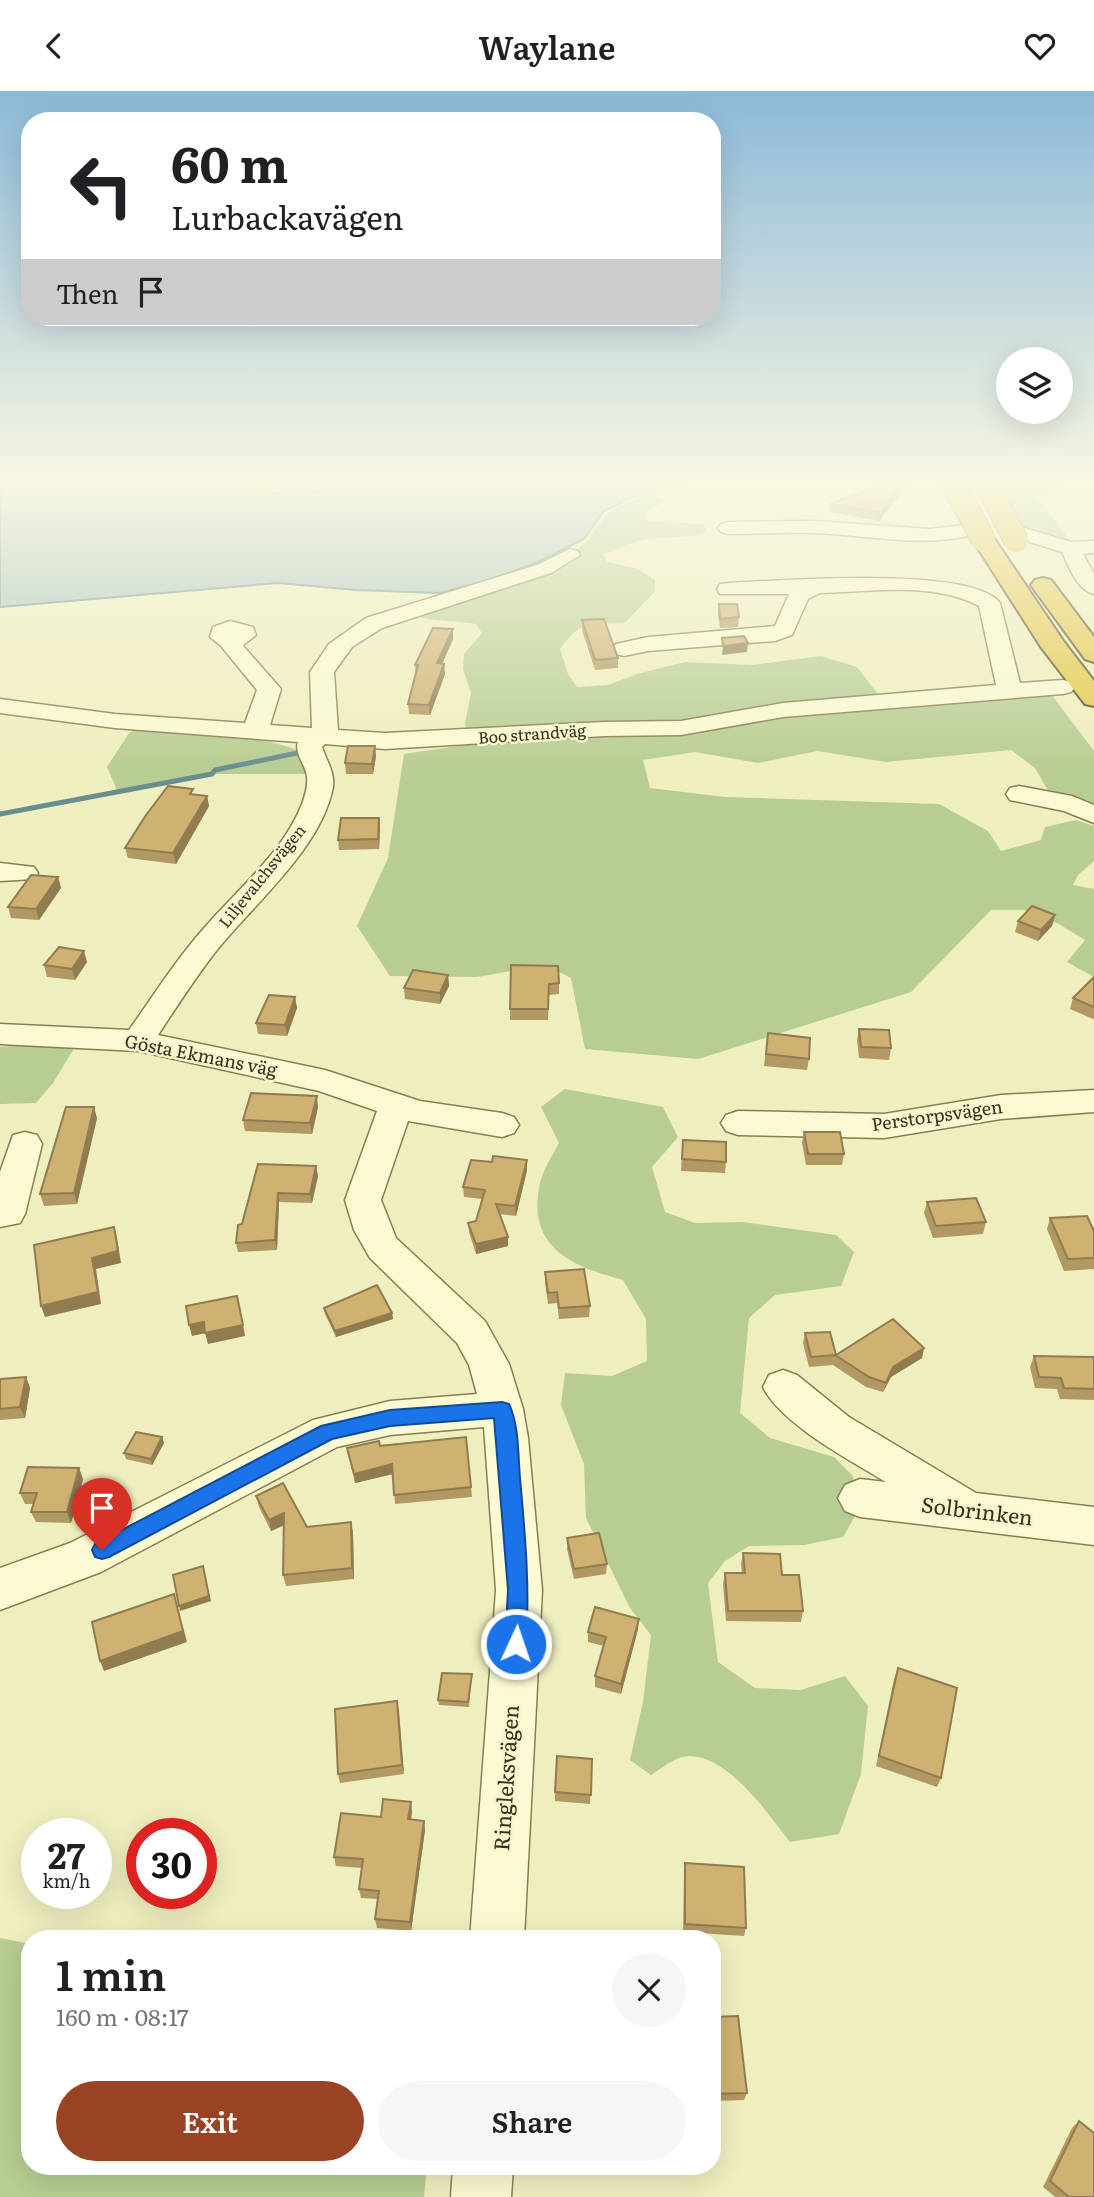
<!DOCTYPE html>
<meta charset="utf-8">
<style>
:root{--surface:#fff;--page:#f6f6f6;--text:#202124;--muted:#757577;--accent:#994224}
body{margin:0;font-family:Literata,serif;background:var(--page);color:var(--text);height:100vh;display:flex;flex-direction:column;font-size:26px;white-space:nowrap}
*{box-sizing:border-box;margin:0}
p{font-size:23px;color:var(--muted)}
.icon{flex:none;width:38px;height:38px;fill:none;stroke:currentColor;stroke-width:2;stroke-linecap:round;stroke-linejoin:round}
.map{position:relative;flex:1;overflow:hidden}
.sheet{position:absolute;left:21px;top:1839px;width:700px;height:245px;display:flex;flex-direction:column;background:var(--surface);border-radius:28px;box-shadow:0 7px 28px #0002}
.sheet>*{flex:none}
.banner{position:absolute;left:21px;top:21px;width:700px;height:214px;border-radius:28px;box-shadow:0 7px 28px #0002;background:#fff;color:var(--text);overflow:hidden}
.tools{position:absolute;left:996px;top:256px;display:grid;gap:14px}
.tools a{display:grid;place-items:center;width:77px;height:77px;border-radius:50%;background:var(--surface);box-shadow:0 7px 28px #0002;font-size:35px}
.speed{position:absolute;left:21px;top:1727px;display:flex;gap:14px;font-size:35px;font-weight:700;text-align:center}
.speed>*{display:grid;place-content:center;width:91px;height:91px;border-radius:50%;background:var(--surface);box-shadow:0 7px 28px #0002;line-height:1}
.speed small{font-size:18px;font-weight:400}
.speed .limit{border:10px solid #d22;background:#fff;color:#111}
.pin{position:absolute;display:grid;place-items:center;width:60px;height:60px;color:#fff;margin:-72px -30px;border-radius:50% 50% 50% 0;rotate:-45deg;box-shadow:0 0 7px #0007}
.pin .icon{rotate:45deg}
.me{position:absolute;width:77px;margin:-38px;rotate:3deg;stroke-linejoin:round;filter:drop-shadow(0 0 5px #0008)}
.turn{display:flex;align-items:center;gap:24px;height:147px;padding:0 35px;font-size:32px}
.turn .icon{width:91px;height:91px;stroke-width:2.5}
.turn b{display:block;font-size:49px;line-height:60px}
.then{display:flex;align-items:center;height:66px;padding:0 35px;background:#0003;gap:14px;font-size:26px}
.round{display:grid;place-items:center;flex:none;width:74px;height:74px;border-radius:37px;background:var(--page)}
.headline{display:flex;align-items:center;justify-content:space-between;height:119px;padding:0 35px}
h1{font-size:42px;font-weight:600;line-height:52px}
.action{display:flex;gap:14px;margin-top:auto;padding:14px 35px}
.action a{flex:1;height:80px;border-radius:42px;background:var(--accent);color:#fff;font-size:28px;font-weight:600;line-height:80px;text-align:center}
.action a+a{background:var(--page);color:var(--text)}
header{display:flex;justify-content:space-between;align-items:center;height:91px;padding:0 35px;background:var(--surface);font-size:32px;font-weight:600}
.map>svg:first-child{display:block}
.green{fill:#b7cd92}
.water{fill:#a2c1c0;stroke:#698e8f;stroke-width:2}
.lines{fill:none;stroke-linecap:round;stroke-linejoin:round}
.stream{stroke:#698e8f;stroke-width:5}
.minor-casing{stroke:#887e56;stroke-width:3}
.highway-casing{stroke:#554a2b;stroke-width:4}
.minor{fill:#faf9d1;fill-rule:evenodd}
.highway{fill:#e3c84a;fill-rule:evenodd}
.highway-bridge-casing{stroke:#554a2b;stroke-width:25;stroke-linecap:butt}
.highway-bridge{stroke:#e3c84a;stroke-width:24}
.wall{fill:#b29862}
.shaded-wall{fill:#917c50}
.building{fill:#cfb172;stroke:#917c50;stroke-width:2}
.route{fill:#1a73e8;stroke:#114b97;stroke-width:2}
.labels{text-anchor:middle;stroke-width:5;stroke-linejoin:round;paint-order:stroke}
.far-street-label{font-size:16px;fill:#37301b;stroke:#f7f5ce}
.street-label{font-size:18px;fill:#37301b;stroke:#f7f5ce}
.near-street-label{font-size:21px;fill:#37301b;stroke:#f7f5ce}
</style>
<header><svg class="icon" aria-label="back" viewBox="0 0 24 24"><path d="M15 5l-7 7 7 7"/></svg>Waylane<svg class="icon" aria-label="heart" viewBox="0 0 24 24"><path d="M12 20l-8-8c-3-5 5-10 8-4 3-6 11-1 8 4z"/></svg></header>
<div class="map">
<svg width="1094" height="2106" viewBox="0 0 1094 2106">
<rect width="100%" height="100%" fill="#efeebe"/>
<g class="green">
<polygon points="170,390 500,390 460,400 450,397 244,403"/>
<polygon points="1000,390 1068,390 1037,406 1073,454 1019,436 1003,406"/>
<path d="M655 403 665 410 644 422 647 430 703 433 707 440 697 445 644 448 603 463 607 471 638 478 655 489V500L625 532C589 533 582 528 560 558L568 583 577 596 608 594 637 583 685 571 752 574 821 565 857 576 881 607 720 629 468 645 465 633 471 602 463 578 464 563 482 542 476 533C453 529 419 531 403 519L565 465 586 452 608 421 642 406Z"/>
<path d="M1051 603 1094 660V718L1047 698 1035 677 1011 659 886 671 817 660 758 672 695 661 643 669 650 697 725 706 939 713 988 740 1001 760 1041 749 1045 736 1076 729 1094 735V770L1078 784 1073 794 1094 798V886L1067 871 1085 849 1059 833 1024 819H991L911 901 698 968 585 958 571 887 545 874 477 886 390 885 357 835 388 767 404 663C618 630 835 618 1051 603Z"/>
<path d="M138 637C185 642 260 642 302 661L311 683H217L117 699 107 676 129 642Z"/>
<polygon points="44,952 76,954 53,992 36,1012 0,1013 0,956"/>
<path d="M565 998 663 1016 678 1046 652 1076 665 1121 695 1132 743 1131 836 1144 854 1161 841 1195 775 1204 749 1227 740 1322 770 1347 834 1366 853 1385 855 1425 843 1446 804 1454 749 1455 725 1470 708 1492 718 1571 755 1597 801 1599 845 1585 868 1615 861 1683 839 1743 790 1751C768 1723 721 1653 679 1667 669 1671 659 1679 651 1684L630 1669 643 1611 651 1544 630 1517 586 1427 584 1373 561 1314 565 1282 612 1285 647 1270 646 1228 623 1189C573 1176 528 1157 539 1097 541 1082 552 1065 559 1052L541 1016Z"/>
<polygon points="0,1847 30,1853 30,2076 427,2076 424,2106 0,2106"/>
</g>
<polygon class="water" points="0,390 170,390 244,403 450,397 460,400 500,390 696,390 636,404 603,421 584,448 536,472 483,491 439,502 356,499 278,492 0,516"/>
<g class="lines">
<polyline class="stream" points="0,723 212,683 215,679 302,661"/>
<defs>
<g id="minor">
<polygon points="301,390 385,390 376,396 310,396 303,394"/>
<path d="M815 430 929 438 965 434 972 436 975 440 972 444C921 457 867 444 815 442 786 441 757 443 728 443L721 441 718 437 721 433 728 431Z"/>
<path d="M1021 436 1071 451 1094 450V462L1083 463 1094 483V503C1077 499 1069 476 1062 461L1014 446 1011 442 1014 438Z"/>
<path d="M570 458 577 460 580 464 551 482 382 537 352 556 334 581 338 639 385 642 604 631 681 630 783 612 996 594 979 515C933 490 870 501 820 502L808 508 792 544 775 550 648 560 624 565 616 563 612 558 616 553 648 546 775 535 789 503H720L717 498 720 493 728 492C777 490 973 474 1000 512L1020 592 1063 589 1071 591 1075 596 1071 601 1063 603 783 626 681 644 604 645 385 658 325 653 322 656C326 669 335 681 333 696 321 759 251 815 213 864 193 890 176 917 158 944L325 979 420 1010 502 1022 514 1026 519 1034 514 1042 502 1046 408 1030 381 1109 396 1147 485 1230 509 1273 523 1318 528 1347 542 1499 524 1848H470L496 1499 484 1336 390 1344 337 1356 101 1481 0 1519V1477L70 1452 313 1329 390 1310 477 1303 469 1274 457 1252 370 1167 354 1139 345 1109 377 1020 319 1000 138 960 0 953V933L129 939C154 904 177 867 206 835 238 798 284 760 302 713 305 705 308 695 307 686 306 674 294 663 298 651L115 637 0 622V608L115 623 245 632 257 599 221 555 210 546 213 536 230 530 253 536 256 544 243 554 244 556 281 598 270 634 312 637 310 581 329 553 366 527 537 474Z"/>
<polygon points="1019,695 1072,705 1094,714 1094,732 1064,720 1010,709 1006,703 1010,697"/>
<polygon points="0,772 34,776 38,782 34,788 0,790"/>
<polygon points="1094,999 1094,1021 1001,1028 884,1047 738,1044 726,1040 721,1032 726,1024 738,1020 884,1023 1001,1004"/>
<polygon points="25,1041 37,1044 42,1053 25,1123 20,1132 0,1136 0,1081 13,1044"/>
<path d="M783 1279 797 1284 849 1326 976 1402 1094 1416V1454L860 1426 845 1420 838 1407 845 1394 860 1388 886 1391C850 1369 781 1333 763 1296L769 1284Z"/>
<polygon points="453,2076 513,2076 511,2106 451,2106"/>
</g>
<g id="highway">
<polygon points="983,441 991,443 1064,551 1094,590 1094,615 1085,613 1041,556 972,448 975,443"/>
<polygon points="1043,487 1051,489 1094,546 1094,571 1085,568 1031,494 1035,489"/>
</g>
</defs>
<use href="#minor" class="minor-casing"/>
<use href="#highway" class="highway-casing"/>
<use href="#minor" class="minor"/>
<use href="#highway" class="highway"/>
<defs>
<g id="highway-bridge">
<polyline points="952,390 983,448"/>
<polyline points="985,390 1016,449"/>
</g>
</defs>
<use href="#highway-bridge" class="highway-bridge-casing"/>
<use href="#highway-bridge" class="highway-bridge"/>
</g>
<g class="wall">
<polygon points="892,390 910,390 879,430 829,421 830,413"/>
<polygon points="719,513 739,526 738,536 720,537 718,523"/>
<polygon points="582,529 618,567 618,577 595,579 582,539"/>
<polygon points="453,538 453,548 442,573 445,583 430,624 409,623 408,613 416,584 415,574"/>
<polygon points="375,655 376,665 373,683 346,683 345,672"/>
<polygon points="194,703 207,705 209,715 176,773 128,767 125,757"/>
<polygon points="379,727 380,737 379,758 339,759 338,749"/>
<polygon points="58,786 61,797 39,829 11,827 8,816"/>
<polygon points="1055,824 1052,835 1038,850 1015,841 1018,830"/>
<polygon points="87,871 75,889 47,886 44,874"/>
<polygon points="511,874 559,892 559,903 549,904 548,929 510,929"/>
<polygon points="448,884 449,895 440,913 405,908 404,897"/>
<polygon points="1094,886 1094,928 1093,928 1070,918 1073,907"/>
<polygon points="295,906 297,917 287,945 258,943 256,932"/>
<polygon points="859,938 891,957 889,969 859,967 857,949"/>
<polygon points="768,942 809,968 807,979 764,975"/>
<polygon points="318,1016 312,1043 245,1040 243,1029"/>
<polygon points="97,1027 77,1113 44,1115 40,1103"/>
<polygon points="804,1041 844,1063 842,1074 806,1074 802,1052"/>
<polygon points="683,1049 726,1071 725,1082 681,1080"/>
<polygon points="258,1073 316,1075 318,1085 312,1112 279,1111 277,1159 238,1161 236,1152"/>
<polygon points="527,1079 516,1125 499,1123 508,1146 508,1155 476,1163 469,1141 468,1132 476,1130 482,1108 464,1106 463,1096"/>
<polygon points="927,1111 986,1131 983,1143 933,1147 924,1122"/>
<polygon points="1050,1127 1094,1140 1094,1178 1064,1180 1047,1138"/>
<polygon points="545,1181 590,1215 589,1226 559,1228 557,1212 548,1213 545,1192"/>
<polygon points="324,1217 392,1222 393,1228 336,1246 325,1223"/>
<polygon points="805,1242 836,1264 924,1257 922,1267 891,1286 883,1301 866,1296 833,1274 809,1276 803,1252"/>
<polygon points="1034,1265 1094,1266 1094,1309 1060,1308 1057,1298 1035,1297 1030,1276"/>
<polygon points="26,1286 30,1297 25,1327 0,1329 0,1288"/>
<polygon points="162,1346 164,1352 152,1374 126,1368 124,1362"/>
<polygon points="466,1346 472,1406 395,1413 393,1383 355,1392 347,1357"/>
<polygon points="83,1388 71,1432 36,1431 31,1421 34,1413 25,1413 20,1402"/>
<polygon points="256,1405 307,1436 351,1431 353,1442 354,1488 286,1495 283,1484 284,1434 271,1440 259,1416"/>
<polygon points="567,1447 607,1473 606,1483 574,1488 567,1458"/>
<polygon points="743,1462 782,1484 803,1520 801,1531 726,1530 723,1493 725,1482 742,1482 741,1473"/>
<polygon points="638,1538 621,1603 595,1596 595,1585 604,1555 588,1551 588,1541"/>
<polygon points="898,1577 941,1687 937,1696 876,1675 894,1588"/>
<polygon points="472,1583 469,1616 439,1614 438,1609"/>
<polygon points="397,1610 404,1683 340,1692 338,1683"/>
<polygon points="592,1668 590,1713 555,1710 555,1701"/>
<polygon points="412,1720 411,1729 424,1730 425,1739 411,1840 377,1837 375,1828 378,1808 361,1807 359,1798 362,1777 336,1775 334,1766 381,1726"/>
<polygon points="685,1772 746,1837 744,1845 683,1841 684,1781"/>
<polygon points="712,1926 747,2002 744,2009 712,2010"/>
<polygon points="1079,2030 1094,2106 1055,2106 1043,2096 1072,2037"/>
</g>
<g class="shaded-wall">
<polygon points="905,390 910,390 879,430 880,422"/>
<polygon points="453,538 453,548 438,582 437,572"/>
<polygon points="748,552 747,561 722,564 723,555"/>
<polygon points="444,573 445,583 430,624 429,614"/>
<polygon points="375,655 376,665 373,683 372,673"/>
<polygon points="207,705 209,715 176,773 173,762"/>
<polygon points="379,727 380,737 379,758 378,748"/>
<polygon points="58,786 61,797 39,829 36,818"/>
<polygon points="1055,824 1052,835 1038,850 1041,839"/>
<polygon points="84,860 87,871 75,889 72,878"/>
<polygon points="448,884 449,895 440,913 440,902"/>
<polygon points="295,906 297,917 287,945 285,934"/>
<polygon points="317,1005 318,1016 312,1043 310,1032"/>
<polygon points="94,1016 97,1027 77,1113 74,1102"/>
<polygon points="527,1069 527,1079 516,1125 515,1115"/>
<polygon points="316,1075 318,1085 312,1112 310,1103"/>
<polygon points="278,1102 279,1111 277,1159 275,1149"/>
<polygon points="114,1136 117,1147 121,1172 96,1178 101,1213 45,1226 41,1215 92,1167"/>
<polygon points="508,1146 508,1155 476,1163 476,1153"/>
<polygon points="240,1216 245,1245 208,1253 205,1242"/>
<polygon points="392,1222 393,1228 336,1246 335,1240"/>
<polygon points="204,1231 206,1242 192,1245 189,1234"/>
<polygon points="924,1257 922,1267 891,1286 883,1301 886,1292 893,1276"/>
<polygon points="26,1286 30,1297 25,1327 20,1316"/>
<polygon points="162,1346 164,1352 152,1374 151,1368"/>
<polygon points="392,1373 393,1383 355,1392 354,1383"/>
<polygon points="79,1377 83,1388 71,1432 67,1421"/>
<polygon points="284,1422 287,1433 271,1440 269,1429"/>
<polygon points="351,1431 353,1442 354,1488 352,1477"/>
<polygon points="204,1481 211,1510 180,1520 179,1515"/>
<polygon points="174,1503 187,1551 104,1580 100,1570"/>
<polygon points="639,1528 638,1538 621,1603 621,1593"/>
<polygon points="397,1610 399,1620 404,1683 402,1674"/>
<polygon points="411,1711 412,1720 410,1738 408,1728"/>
<polygon points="424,1730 425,1739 411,1840 410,1831"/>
</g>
<g class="building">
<polygon points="892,390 905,390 880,422 830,413"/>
<polygon points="719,513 737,513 739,526 720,528"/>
<polygon points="604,528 618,567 595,569 582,529"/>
<polygon points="433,537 453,538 437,572 444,573 429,614 408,613 418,574 415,574"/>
<polygon points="744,545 748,552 723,555 722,547"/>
<polygon points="348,655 375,655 372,673 345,672"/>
<polygon points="168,695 193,698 190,703 207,705 173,762 125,757 146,724"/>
<polygon points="341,727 379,727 378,748 338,749"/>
<polygon points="31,784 58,786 36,818 8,816"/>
<polygon points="1032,815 1055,824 1041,839 1018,830"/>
<polygon points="59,856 84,860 72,878 44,874"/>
<polygon points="511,874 558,875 559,892 549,893 548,918 510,918"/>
<polygon points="413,879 448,884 440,902 404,897"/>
<polygon points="1094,886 1094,916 1073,907"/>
<polygon points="269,904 295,906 285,934 256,932"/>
<polygon points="859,938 889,939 891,957 861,956"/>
<polygon points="768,942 810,947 809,968 766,963"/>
<polygon points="251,1002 317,1005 310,1032 243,1029"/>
<polygon points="66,1016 94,1016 74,1102 40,1103"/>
<polygon points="804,1041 840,1041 844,1063 808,1063"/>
<polygon points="683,1049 726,1051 726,1071 682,1068"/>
<polygon points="493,1065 527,1069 515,1115 496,1113 508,1146 476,1153 468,1132 476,1130 485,1099 463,1096 471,1069 492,1071"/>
<polygon points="258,1073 316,1075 310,1103 278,1102 275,1149 236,1152 238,1134 242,1133"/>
<polygon points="976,1107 986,1131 936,1135 927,1111"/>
<polygon points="1087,1125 1094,1140 1094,1167 1068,1168 1050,1127"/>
<polygon points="114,1136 118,1160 92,1167 98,1201 41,1215 34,1154"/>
<polygon points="584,1178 590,1215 559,1217 557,1201 548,1202 545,1181"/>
<polygon points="377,1194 392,1222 335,1240 324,1217"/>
<polygon points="237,1205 243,1234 205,1242 204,1231 189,1234 186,1215"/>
<polygon points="893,1228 924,1257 893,1276 886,1292 869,1286 835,1264 811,1266 805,1242 830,1241 836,1264"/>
<polygon points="1034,1265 1094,1266 1094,1298 1064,1297 1061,1287 1039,1286"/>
<polygon points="26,1286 20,1316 0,1318 0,1288"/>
<polygon points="136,1341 162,1346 151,1368 124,1362"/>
<polygon points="466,1346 471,1396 394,1404 392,1373 354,1383 347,1357 379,1350 380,1355"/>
<polygon points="28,1376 79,1377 67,1421 31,1421 37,1402 20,1402"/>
<polygon points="283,1392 307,1436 351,1431 352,1477 283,1484 284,1422 269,1429 256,1405"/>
<polygon points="599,1442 607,1473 574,1478 567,1447"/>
<polygon points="743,1462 780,1463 782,1484 799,1484 803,1520 728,1520 725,1482 745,1482"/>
<polygon points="203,1475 209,1505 179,1515 173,1484"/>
<polygon points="174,1503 183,1540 100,1570 92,1531"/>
<polygon points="595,1516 639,1528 621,1593 595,1585 606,1546 588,1541"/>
<polygon points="898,1577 957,1597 941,1687 879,1665"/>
<polygon points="442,1582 472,1583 468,1611 438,1609"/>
<polygon points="397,1610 402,1674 338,1683 335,1618"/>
<polygon points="557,1665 592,1668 591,1704 555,1701"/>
<polygon points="383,1708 411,1711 408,1728 424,1730 410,1831 375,1828 379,1800 359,1798 363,1768 334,1766 341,1722 381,1726"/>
<polygon points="685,1772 744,1776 746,1837 685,1833"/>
<polygon points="738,1925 747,2002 712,2003 712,1926"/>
<polygon points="1079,2030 1094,2042 1094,2106 1069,2106 1050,2090"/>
</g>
<linearGradient id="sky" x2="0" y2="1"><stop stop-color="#8cb9d8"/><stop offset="0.57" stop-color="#f8f7e2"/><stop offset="1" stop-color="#f8f7e2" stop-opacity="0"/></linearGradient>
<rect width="1094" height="684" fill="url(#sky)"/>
<path class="route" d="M502 1311 509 1313C519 1334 518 1364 520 1387 525 1444 530 1495 526 1553L523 1560 516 1563 508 1560 505 1553 508 1499 494 1327 390 1335 332 1348 109 1466 102 1468 95 1466 92 1459 95 1453 321 1335 390 1319Z"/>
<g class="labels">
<g class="far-street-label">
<text transform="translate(532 643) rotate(-4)" y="6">Boo strandväg</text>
<text transform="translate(262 785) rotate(-51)" y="6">Liljevalchsvägen</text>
</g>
<g class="street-label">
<text transform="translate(201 965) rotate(11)" y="6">Gösta Ekmans väg</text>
<text transform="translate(937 1025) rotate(-8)" y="6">Perstorpsvägen</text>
</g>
<g class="near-street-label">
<text transform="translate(977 1421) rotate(7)" y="7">Solbrinken</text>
<text transform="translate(507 1687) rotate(-86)" y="7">Ringleksvägen</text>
</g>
</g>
</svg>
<div class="tools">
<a><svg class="icon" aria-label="layers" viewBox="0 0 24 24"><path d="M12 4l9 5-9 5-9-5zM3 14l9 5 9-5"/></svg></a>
</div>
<div class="speed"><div>27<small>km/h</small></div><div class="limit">30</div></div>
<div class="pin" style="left:102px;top:1459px;background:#d93025"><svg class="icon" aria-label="arrive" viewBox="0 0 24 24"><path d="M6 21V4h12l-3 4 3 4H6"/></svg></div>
<svg class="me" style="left:516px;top:1553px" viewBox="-20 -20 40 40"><circle r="17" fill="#1a73e8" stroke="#fff" stroke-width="3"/><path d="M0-11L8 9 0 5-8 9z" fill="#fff"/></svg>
<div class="banner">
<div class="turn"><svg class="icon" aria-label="left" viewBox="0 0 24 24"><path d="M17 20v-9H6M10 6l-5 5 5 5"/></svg><div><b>60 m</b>Lurbackavägen</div></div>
<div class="then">Then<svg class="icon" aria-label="arrive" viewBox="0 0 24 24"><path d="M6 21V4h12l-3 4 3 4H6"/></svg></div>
</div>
<section class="sheet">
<div class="headline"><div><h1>1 min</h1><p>160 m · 08:17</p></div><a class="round"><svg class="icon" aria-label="close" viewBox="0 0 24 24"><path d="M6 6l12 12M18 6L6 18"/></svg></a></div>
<div class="action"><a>Exit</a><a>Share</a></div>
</section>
</div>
